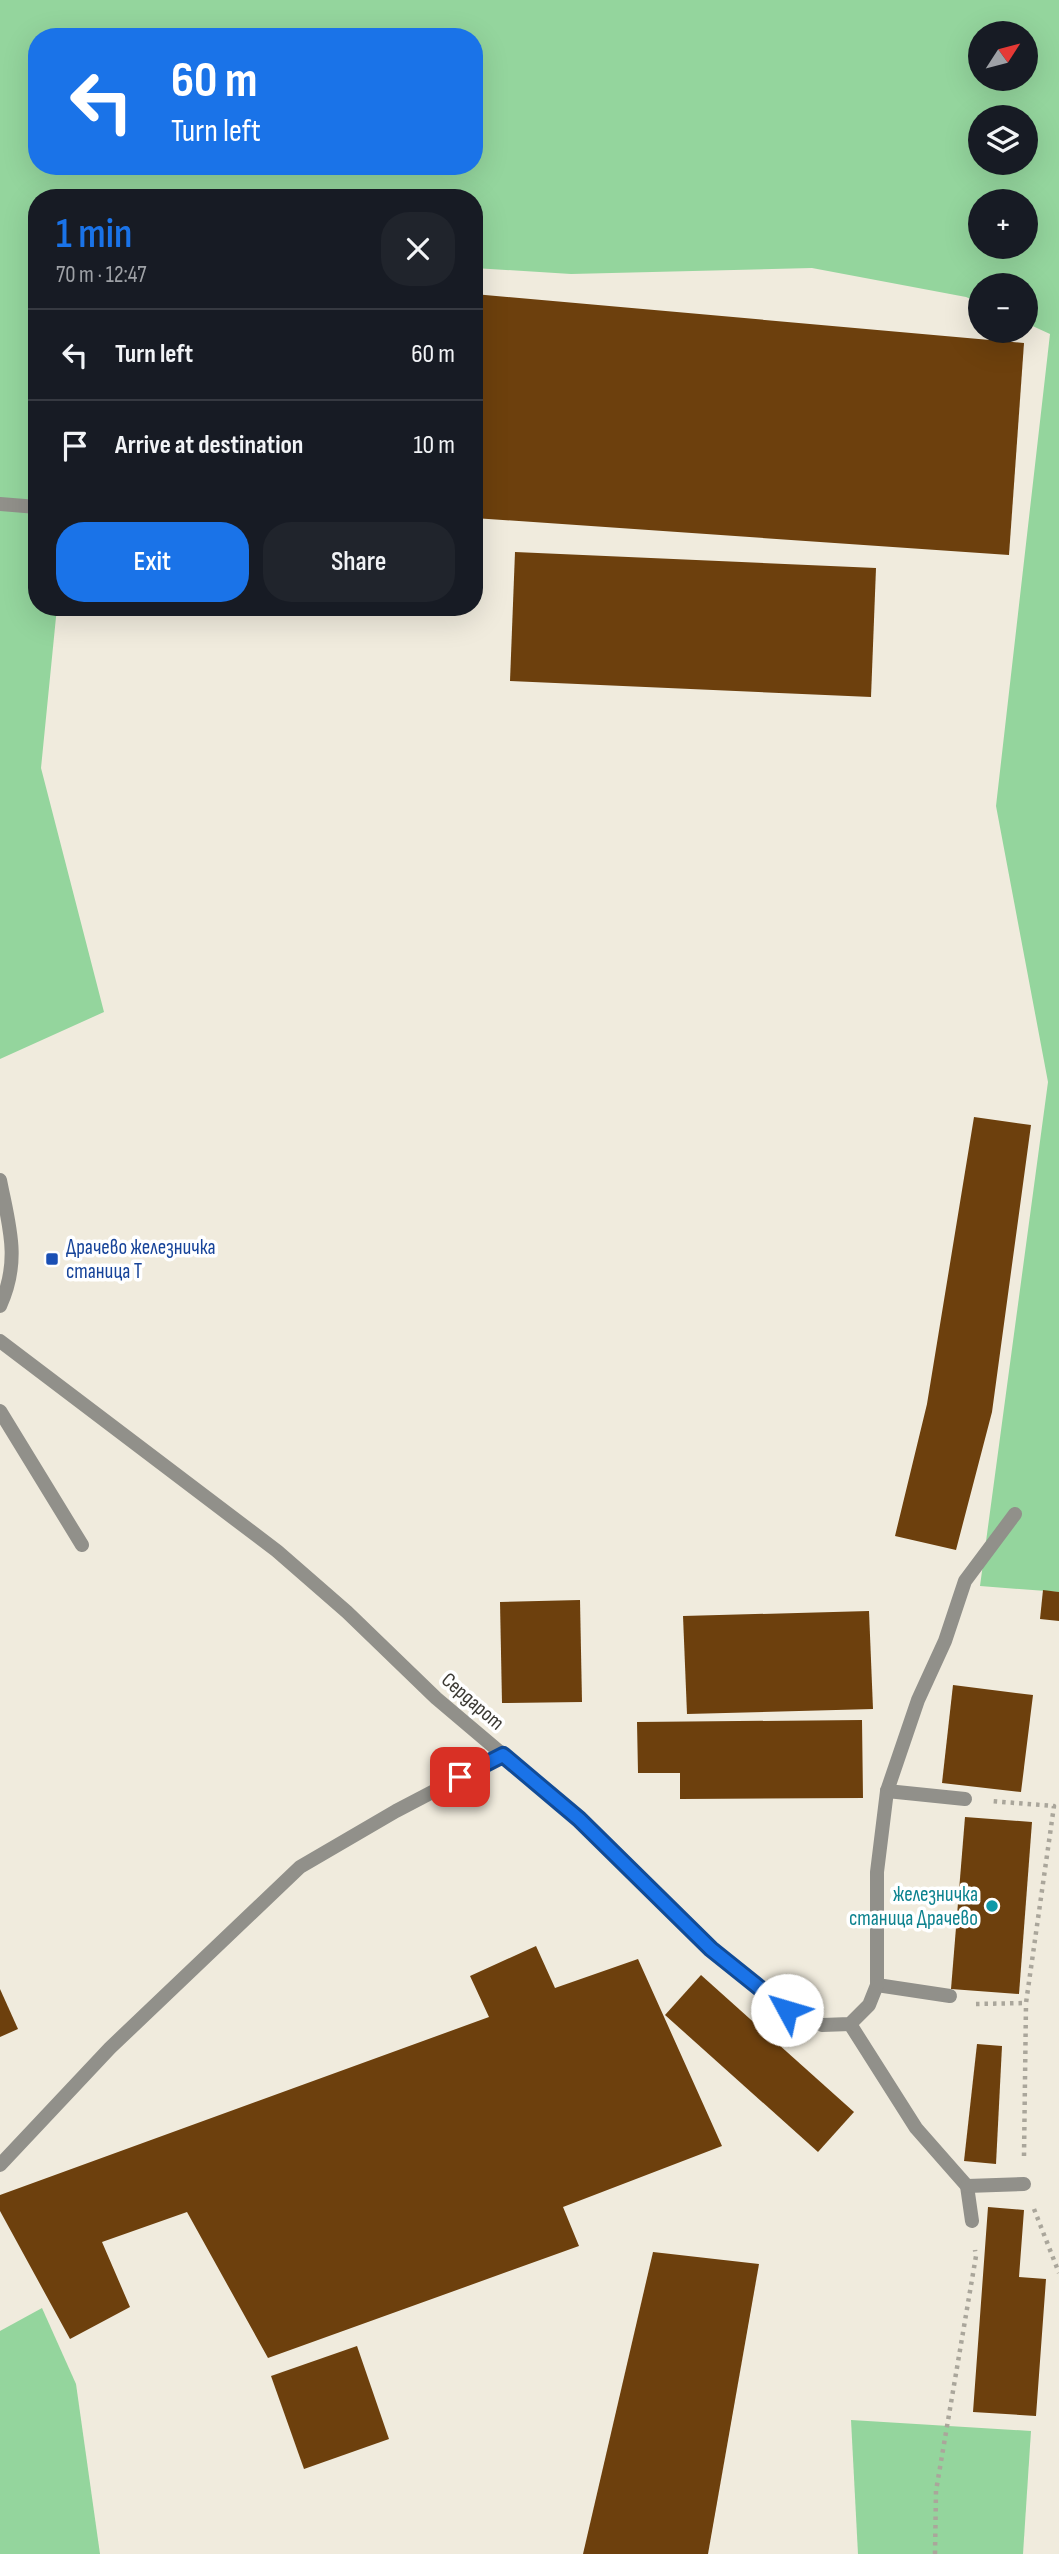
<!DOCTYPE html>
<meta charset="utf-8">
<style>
:root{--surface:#171b24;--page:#20242c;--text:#f1f3f6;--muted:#9ea1a6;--line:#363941;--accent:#1a73e8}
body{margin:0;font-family:"Sofia Sans Condensed",sans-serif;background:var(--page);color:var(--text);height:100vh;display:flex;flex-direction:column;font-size:26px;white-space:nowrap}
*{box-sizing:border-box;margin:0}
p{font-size:23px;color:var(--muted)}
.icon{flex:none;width:38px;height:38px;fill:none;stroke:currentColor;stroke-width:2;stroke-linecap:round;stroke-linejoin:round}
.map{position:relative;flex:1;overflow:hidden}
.details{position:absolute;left:28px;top:189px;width:455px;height:427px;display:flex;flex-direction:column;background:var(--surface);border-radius:28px;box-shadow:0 7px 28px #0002}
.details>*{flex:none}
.banner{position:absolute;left:28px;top:28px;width:455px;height:147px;border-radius:28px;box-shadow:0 7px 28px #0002;background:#1a73e8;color:#fff;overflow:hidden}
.needle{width:46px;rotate:54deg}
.buttons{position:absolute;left:968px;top:21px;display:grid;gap:14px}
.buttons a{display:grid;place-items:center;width:70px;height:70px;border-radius:50%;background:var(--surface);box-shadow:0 7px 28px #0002;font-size:35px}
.pin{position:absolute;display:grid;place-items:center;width:60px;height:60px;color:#fff;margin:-30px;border-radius:14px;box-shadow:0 4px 10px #0006}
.me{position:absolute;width:77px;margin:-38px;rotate:309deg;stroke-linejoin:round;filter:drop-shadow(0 0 5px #0008)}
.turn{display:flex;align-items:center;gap:24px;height:147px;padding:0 28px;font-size:32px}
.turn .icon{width:91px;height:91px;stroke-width:2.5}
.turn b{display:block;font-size:49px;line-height:60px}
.round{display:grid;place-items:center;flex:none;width:74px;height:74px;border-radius:28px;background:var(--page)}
.overview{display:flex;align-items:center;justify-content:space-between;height:119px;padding:0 28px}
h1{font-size:42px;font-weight:600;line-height:52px;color:var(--accent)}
.action{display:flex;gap:14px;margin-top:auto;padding:14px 28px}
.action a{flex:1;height:80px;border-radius:28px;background:var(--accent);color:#fff;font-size:28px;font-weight:600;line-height:80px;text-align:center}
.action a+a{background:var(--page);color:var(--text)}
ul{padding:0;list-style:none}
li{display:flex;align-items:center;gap:21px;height:91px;padding:0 28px;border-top:2px solid var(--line)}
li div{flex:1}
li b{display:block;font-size:26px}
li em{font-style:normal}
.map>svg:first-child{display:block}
.green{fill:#94d59d;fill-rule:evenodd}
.building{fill:#6d400d}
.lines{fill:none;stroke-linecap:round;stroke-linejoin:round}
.path{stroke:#aaa69b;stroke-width:4.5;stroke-dasharray:3.5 5;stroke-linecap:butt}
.service{stroke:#91908a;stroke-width:14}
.minor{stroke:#91908a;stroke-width:14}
.route-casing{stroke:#114b97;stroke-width:18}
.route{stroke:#1a73e8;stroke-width:12}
.transit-dot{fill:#1a4fb4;stroke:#fff;stroke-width:2.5}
.culture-dot{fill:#0f9aa8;stroke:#fff;stroke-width:2.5}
.labels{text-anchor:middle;stroke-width:7;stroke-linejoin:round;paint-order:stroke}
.transit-label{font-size:21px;fill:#164399;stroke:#fff;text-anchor:start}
.street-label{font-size:21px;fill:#3b3933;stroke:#fff}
.culture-label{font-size:21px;fill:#0d838f;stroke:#fff;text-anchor:end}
</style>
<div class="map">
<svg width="1059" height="2554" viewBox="0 0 1059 2554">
<rect width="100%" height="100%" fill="#f0ebdd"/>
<g class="green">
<path d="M0 0H1059V1592L980 1586 1048 1082 996 806 1050 334 1026 323V285H980V303L966 297 812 268 571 274 474 268V198H37V607H57L41 768 104 1012 0 1059ZM980 33H1026V79H980ZM37 37H474V166H37ZM980 117H1026V163H980ZM980 201H1026V247H980Z"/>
<polygon points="42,2308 76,2384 100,2554 0,2554 0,2331"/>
<polygon points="851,2420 1031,2431 1023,2554 858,2554"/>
</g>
<g class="building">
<polygon points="474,294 1024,343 1009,555 474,518"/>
<polygon points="515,552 876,568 871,697 510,681"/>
<polygon points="974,1117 1031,1125 992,1412 956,1550 895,1536 927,1404"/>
<polygon points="1043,1590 1059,1592 1059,1621 1040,1619"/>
<polygon points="580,1600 582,1702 502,1703 500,1602"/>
<polygon points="869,1611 873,1709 687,1714 683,1616"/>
<polygon points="953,1685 1033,1695 1021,1792 942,1783"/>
<polygon points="862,1720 863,1798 680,1799 680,1773 638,1773 637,1722"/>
<polygon points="965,1817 1032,1822 1019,1994 951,1989"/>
<polygon points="536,1946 555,1988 638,1959 722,2146 563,2207 579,2246 268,2358 187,2212 102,2242 130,2307 70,2339 0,2211 0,2195 489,2017 470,1976"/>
<polygon points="701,1975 854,2112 818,2152 665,2015"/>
<polygon points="0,1989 18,2029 0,2037"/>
<polygon points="977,2044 1002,2046 996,2164 964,2161"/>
<polygon points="988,2207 1024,2210 1019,2277 1046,2279 1036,2416 973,2412"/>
<polygon points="653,2252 759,2264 708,2554 583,2554"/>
<polygon points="357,2346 389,2439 304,2469 271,2376"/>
</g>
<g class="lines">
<g class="path">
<polyline points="976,2004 1026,2003 1054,1806 990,1801"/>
<polyline points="1024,2156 1026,2003"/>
<polyline points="1034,2209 1059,2273"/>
<polyline points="935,2554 936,2491 976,2256 975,2250"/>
</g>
<g class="service">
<polyline points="0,504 37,507"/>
<polyline points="0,1411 82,1545"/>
<polyline points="887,1791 965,1799"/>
<polyline points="877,1985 950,1996"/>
<polyline points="850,2024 916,2128 967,2186 972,2221"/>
<polyline points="0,2165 110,2048 300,1867 396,1811 503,1755"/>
<polyline points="967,2186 1024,2184"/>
</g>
<g class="minor">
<path d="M0 1180C9 1226 21 1260 0 1306"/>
<polyline points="0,1341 277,1551 347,1612 436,1698 579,1819 711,1949 787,2009 822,2025 850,2024 869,2005 877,1985 877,1872 887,1791 918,1700 945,1641 965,1581 1015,1514"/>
</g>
</g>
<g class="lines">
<defs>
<polyline id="route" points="460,1777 503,1755 579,1819 711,1949 787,2010"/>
</defs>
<use href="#route" class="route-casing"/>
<use href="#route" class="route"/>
</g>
<rect class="transit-dot" x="45" y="1252" width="14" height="14" rx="3.5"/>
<circle class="culture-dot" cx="992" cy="1906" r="7"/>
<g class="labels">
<g class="transit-label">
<text x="66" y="1254">Драчево железничка<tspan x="66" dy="24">станица Т</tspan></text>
</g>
<g class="street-label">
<text transform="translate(473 1701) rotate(41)" y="7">Сердарот</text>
</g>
<g class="culture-label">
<text x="978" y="1901">железничка<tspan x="978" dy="24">станица Драчево</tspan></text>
</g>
</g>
</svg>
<div class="buttons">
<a><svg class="needle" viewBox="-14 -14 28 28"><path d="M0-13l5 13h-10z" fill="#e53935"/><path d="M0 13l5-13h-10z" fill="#9ea1a6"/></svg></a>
<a><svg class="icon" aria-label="layers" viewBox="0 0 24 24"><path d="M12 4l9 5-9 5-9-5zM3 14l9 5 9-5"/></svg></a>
<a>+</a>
<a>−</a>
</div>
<div class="pin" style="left:460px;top:1777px;background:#d93025"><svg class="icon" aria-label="arrive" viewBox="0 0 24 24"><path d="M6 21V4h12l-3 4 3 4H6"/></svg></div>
<svg class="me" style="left:787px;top:2010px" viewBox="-20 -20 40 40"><circle r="19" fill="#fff"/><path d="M0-13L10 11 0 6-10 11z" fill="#1a73e8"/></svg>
<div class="banner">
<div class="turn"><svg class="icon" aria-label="left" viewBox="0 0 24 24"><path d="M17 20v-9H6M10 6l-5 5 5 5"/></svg><div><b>60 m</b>Turn left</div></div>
</div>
<section class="details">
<div class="overview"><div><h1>1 min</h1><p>70 m · 12:47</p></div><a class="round"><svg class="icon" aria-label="close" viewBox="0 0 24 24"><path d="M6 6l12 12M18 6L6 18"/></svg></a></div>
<ul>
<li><svg class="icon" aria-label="left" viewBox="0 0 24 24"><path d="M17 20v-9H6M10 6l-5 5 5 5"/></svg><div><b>Turn left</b></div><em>60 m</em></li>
<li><svg class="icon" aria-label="arrive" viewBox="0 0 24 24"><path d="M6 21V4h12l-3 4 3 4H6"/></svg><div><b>Arrive at destination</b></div><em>10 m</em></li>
</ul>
<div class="action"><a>Exit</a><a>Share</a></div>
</section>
</div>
